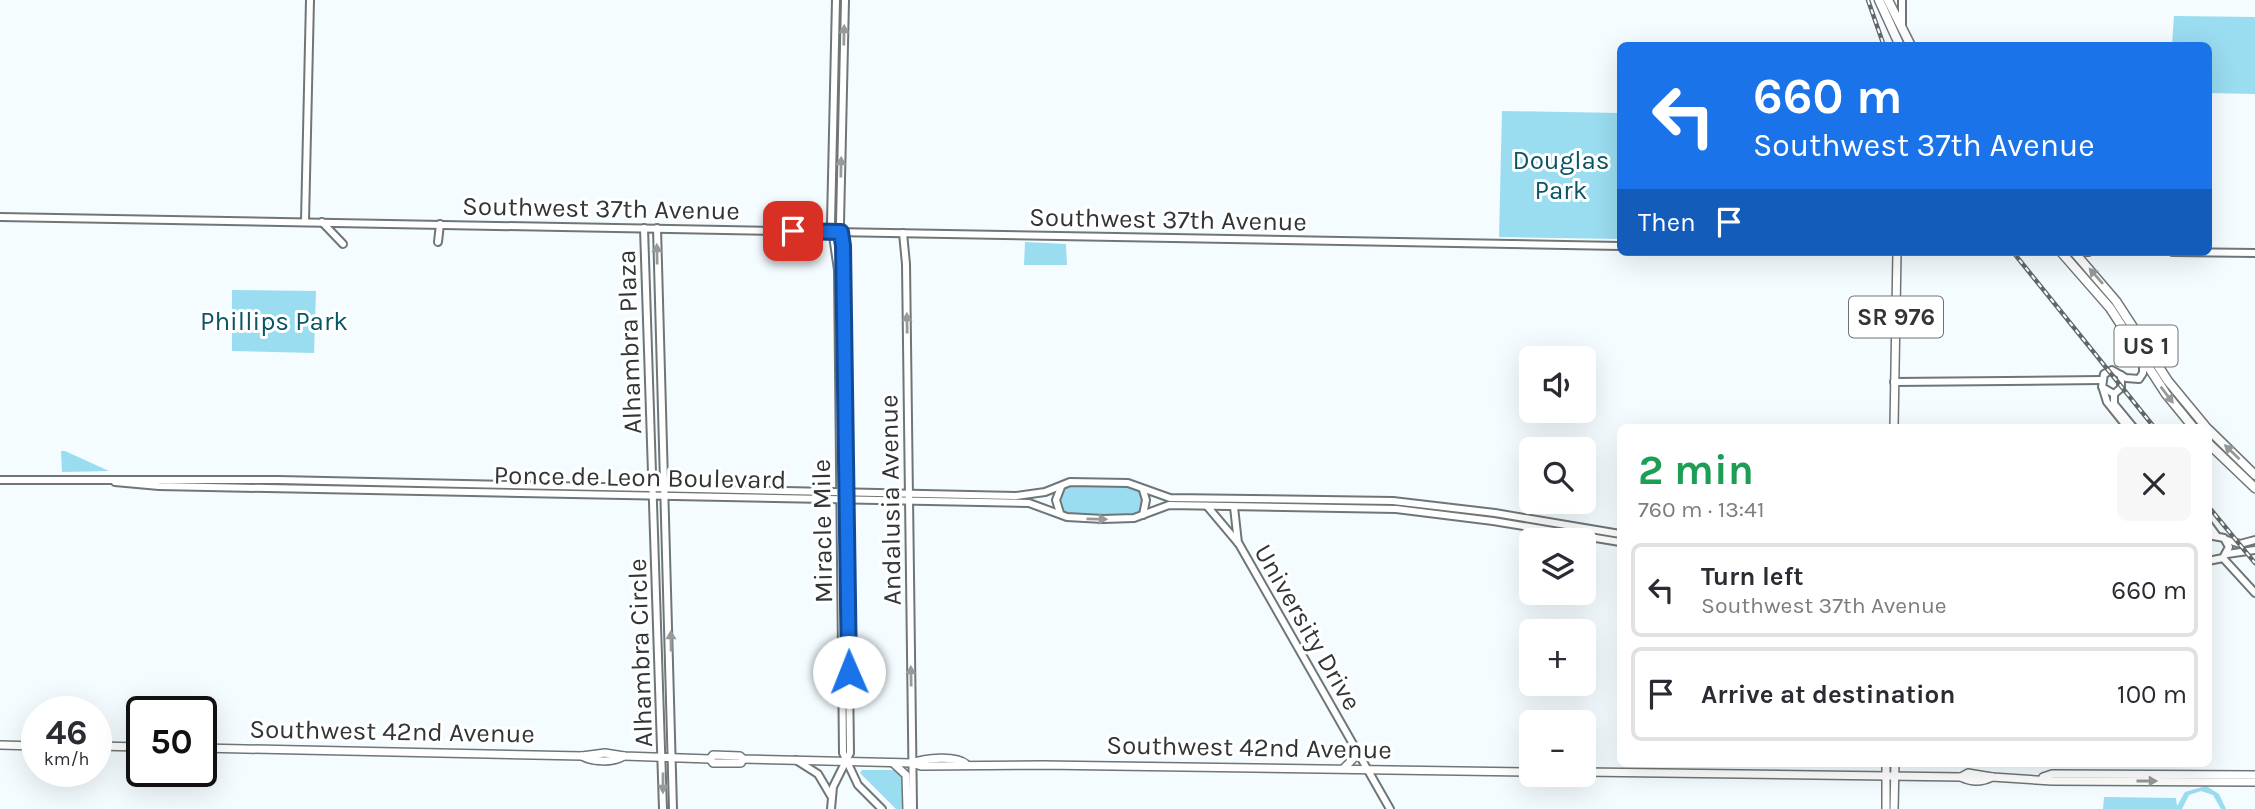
<!DOCTYPE html>
<meta charset="utf-8">
<style>
:root{--surface:#fff;--page:#f7f7f7;--text:#2b2b33;--muted:#7c7c81;--line:#e1e1e2}
body{margin:0;font-family:Karla,sans-serif;background:var(--page);color:var(--text);height:100vh;display:flex;flex-direction:column;font-size:26px;white-space:nowrap}
*{box-sizing:border-box;margin:0}
p{font-size:23px;color:var(--muted)}
.icon{flex:none;width:38px;height:38px;fill:none;stroke:currentColor;stroke-width:2;stroke-linecap:round;stroke-linejoin:round}
.map{position:relative;flex:1;overflow:hidden}
.side{position:absolute;left:1617px;top:424px;width:595px;height:343px;display:flex;flex-direction:column;background:var(--surface);border-radius:10px;box-shadow:0 7px 28px #0002}
.side>*{flex:none}
.hud{position:absolute;left:1617px;top:42px;width:595px;height:214px;border-radius:10px;box-shadow:0 7px 28px #0002;background:#1a73e8;color:#fff;overflow:hidden}
.controls{position:absolute;left:1519px;top:346px;display:grid;gap:14px}
.controls a{display:grid;place-items:center;width:77px;height:77px;border-radius:10px;background:var(--surface);box-shadow:0 7px 28px #0002;font-size:35px}
.speed{position:absolute;left:21px;top:696px;display:flex;gap:14px;font-size:35px;font-weight:700;text-align:center}
.speed>*{display:grid;place-content:center;width:91px;height:91px;border-radius:50%;background:var(--surface);box-shadow:0 7px 28px #0002;line-height:1}
.speed small{font-size:18px;font-weight:400}
.speed .limit{border:4px solid #111;border-radius:10px;background:#fff;color:#111}
.pin{position:absolute;display:grid;place-items:center;width:60px;height:60px;color:#fff;margin:-30px;border-radius:14px;box-shadow:0 4px 10px #0006}
.me{position:absolute;width:77px;margin:-38px;rotate:359deg;stroke-linejoin:round;filter:drop-shadow(0 0 5px #0008)}
.turn{display:flex;align-items:center;gap:24px;height:147px;padding:0 21px;font-size:32px}
.turn .icon{width:91px;height:91px;stroke-width:2.5}
.turn b{display:block;font-size:49px;line-height:60px}
.then{display:flex;align-items:center;height:66px;padding:0 21px;background:#0003;gap:14px;font-size:26px}
.round{display:grid;place-items:center;flex:none;width:74px;height:74px;border-radius:10px;background:var(--page)}
.overview{display:flex;align-items:center;justify-content:space-between;height:119px;padding:0 21px}
h1{font-size:42px;font-weight:700;line-height:52px;color:#1e9e55}
ul{padding:0;list-style:none}
li{display:flex;align-items:center;gap:21px;height:94px;margin:0 14px 10px;padding:0 7px;border:4px solid var(--line);border-radius:10px}
li div{flex:1}
li b{display:block;font-size:26px}
li em{font-style:normal}
.map>svg:first-child{display:block}
.green{fill:#9adcf0}
.lines{fill:none;stroke-linecap:round;stroke-linejoin:round}
.secondary-casing{stroke:#6f7678;stroke-width:10}
.primary-casing{stroke:#6f7678;stroke-width:10}
.highway-casing{stroke:#6f7678;stroke-width:11}
.secondary{stroke:#fff;stroke-width:6}
.primary{stroke:#fff;stroke-width:7}
.highway{stroke:#fff;stroke-width:8}
.rail-casing{stroke:#626768;stroke-width:4.5}
.rail{stroke:#fff;stroke-width:2;stroke-dasharray:5;stroke-linecap:butt}
.oneway{fill:#989a9a}
.route-casing{stroke:#114b97;stroke-width:18}
.route{stroke:#1a73e8;stroke-width:12}
.labels{text-anchor:middle;stroke-width:6;stroke-linejoin:round;paint-order:stroke}
.shield{fill:#fff;stroke:#707272;stroke-width:2}
.shield-label{font-size:24px;font-weight:bold;fill:#323536}
.park-label{font-size:26px;fill:#0a5566;stroke:#fff}
.street-label{font-size:26px;fill:#323536;stroke:#fff}
</style>
<div class="map">
<svg width="2255" height="809" viewBox="0 0 2255 809">
<rect width="100%" height="100%" fill="#f4fcff"/>
<g class="green">
<polygon points="2174,16 2255,17 2255,94 2209,93 2208,46 2172,45"/>
<polygon points="1502,111 1620,113 1620,239 1499,237"/>
<polygon points="1025,242 1066,244 1067,265 1024,265"/>
<polygon points="232,290 316,291 314,353 232,351"/>
<polygon points="61,451 65,451 109,471 62,472"/>
<path d="M1072 484 1131 485 1143 495V507C1134 521 1071 520 1060 508L1058 496 1066 485Z"/>
<polygon points="862,770 897,770 904,777 902,809 896,809 860,773"/>
<polygon points="2206,786 2219,794 2226,809 2221,809 2213,795 2201,791 2189,795 2182,809 2090,809 2103,809 2104,797 2176,798 2177,806 2185,792"/>
</g>
<g class="lines">
<defs>
<g id="secondary">
<polyline points="836,0 831,222 838,270 843,753 858,785 882,809"/>
<polyline points="1902,25 1902,0"/>
<polyline points="0,217 1620,246"/>
<polyline points="305,221 310,0"/>
<polyline points="322,222 343,244"/>
<polyline points="644,228 663,809"/>
<polyline points="657,228 673,809"/>
<polyline points="903,233 906,264 913,809"/>
<polyline points="438,242 440,224"/>
<polyline points="2075,252 2089,252"/>
<polyline points="2172,252 2255,253"/>
<polyline points="1894,382 2102,380"/>
<polyline points="2103,389 2107,402 2127,427"/>
<polyline points="2114,394 2102,387 2104,374 2112,370 2126,378 2139,379 2143,373 2143,360"/>
<polyline points="2114,394 2114,404 2133,427"/>
<polyline points="2114,394 2121,388 2121,375"/>
<polyline points="0,480 279,480 1016,496 1045,492 1070,482 1128,483 1170,498 1393,501 1495,513 1620,534"/>
<polyline points="115,482 159,486 1029,503 1067,517 1103,519 1134,518 1169,505 1396,509 1493,521 1620,542"/>
<polyline points="1207,506 1239,544 1390,809"/>
<polyline points="1234,507 1238,543"/>
<polyline points="1060,513 1056,500 1061,487"/>
<polyline points="1143,515 1146,500 1143,490"/>
<polyline points="2208,524 2216,535"/>
<polyline points="2208,535 2224,538 2229,547 2223,558 2208,561"/>
<polyline points="2227,540 2240,544 2255,540"/>
<polyline points="2227,554 2255,550"/>
<polyline points="2223,558 2255,593"/>
<polyline points="796,760 818,774 831,796"/>
<polyline points="831,809 833,787 850,753 844,265 840,223 845,0"/>
</g>
<g id="primary">
<polyline points="1894,427 1897,252"/>
<polyline points="0,745 37,746"/>
<polyline points="96,746 142,747"/>
<polyline points="201,748 582,756 605,753 624,756 710,759 713,755 740,756 743,759 912,763 921,766 1043,765 1531,772"/>
<path d="M582 756C593 762 612 763 624 756"/>
<polyline points="710,759 713,763 741,763 743,759"/>
<polyline points="893,763 906,775 907,809"/>
<path d="M912 763C925 758 956 755 966 764"/>
<polyline points="1344,768 1353,759 1356,748"/>
<polyline points="1584,772 1961,777 1968,773 1992,777 2052,781 2255,782"/>
<path d="M1961 777C1971 782 1982 782 1992 777"/>
<polyline points="2043,777 2052,774 2255,775"/>
<polyline points="1886,809 1886,763"/>
<polyline points="1894,809 1895,763"/>
</g>
<g id="highway">
<polyline points="1879,0 1900,46"/>
<polyline points="1888,0 1911,46"/>
<polyline points="2061,252 2110,308 2166,394 2193,427"/>
<polyline points="2074,252 2116,301 2168,381 2206,427"/>
<polyline points="2208,429 2255,475"/>
<polyline points="2208,443 2255,488"/>
</g>
</defs>
<use href="#secondary" class="secondary-casing"/>
<use href="#primary" class="primary-casing"/>
<use href="#highway" class="highway-casing"/>
<use href="#secondary" class="secondary"/>
<use href="#primary" class="primary"/>
<use href="#highway" class="highway"/>
<defs>
<g id="rail">
<polyline points="1868,0 1884,46"/>
<polyline points="2013,252 2154,427"/>
<polyline points="2208,506 2255,563"/>
</g>
</defs>
<use href="#rail" class="rail-casing"/>
<use href="#rail" class="rail"/>
</g>
<defs><path id="oneway-solid" d="M-6-.8H1V-3.2L6.5 0L1 3.2V.8H-6Z" transform="scale(1.75)"/></defs>
<g class="oneway">
<use href="#oneway-solid" transform="translate(844 35) rotate(-89)"/>
<use href="#oneway-solid" transform="translate(841 167) rotate(-89)"/>
<use href="#oneway-solid" transform="translate(657 254) rotate(-91)"/>
<use href="#oneway-solid" transform="translate(2096 276) rotate(-131)"/>
<use href="#oneway-solid" transform="translate(907 323) rotate(-91)"/>
<use href="#oneway-solid" transform="translate(2167 395) rotate(53)"/>
<use href="#oneway-solid" transform="translate(2232 452) rotate(-136)"/>
<use href="#oneway-solid" transform="translate(1097 519) rotate(1)"/>
<use href="#oneway-solid" transform="translate(671 641) rotate(-91)"/>
<use href="#oneway-solid" transform="translate(911 676) rotate(-91)"/>
<use href="#oneway-solid" transform="translate(2147 781)"/>
<use href="#oneway-solid" transform="translate(663 783) rotate(90)"/>
</g>
<g class="lines">
<defs>
<polyline id="route" points="793,231 841,232 843,246 849,672"/>
</defs>
<use href="#route" class="route-casing"/>
<use href="#route" class="route"/>
</g>
<g class="labels">
<g class="shield">
<rect x="1849" y="296.5" width="94" height="41" rx="5"/>
<rect x="2114.5" y="325.5" width="63" height="41" rx="5"/>
</g>
<g class="shield-label">
<text x="1896" y="325">SR 976</text>
<text x="2146" y="354">US 1</text>
</g>
<g class="park-label">
<text x="1561" y="169">Douglas<tspan x="1561" dy="30">Park</tspan></text>
<text x="274" y="330">Phillips Park</text>
</g>
<g class="street-label">
<text transform="translate(601 208) rotate(1)" y="9">Southwest 37th Avenue</text>
<text transform="translate(1168 219) rotate(1)" y="9">Southwest 37th Avenue</text>
<text transform="translate(629 342) rotate(-92)" y="9">Alhambra Plaza</text>
<text transform="translate(640 477) rotate(1)" y="9">Ponce de Leon Boulevard</text>
<text transform="translate(890 500) rotate(-91)" y="9">Andalusia Avenue</text>
<text transform="translate(822 531) rotate(-91)" y="9">Miracle Mile</text>
<text transform="translate(1308 627) rotate(60)" y="9">University Drive</text>
<text transform="translate(640 653) rotate(-92)" y="9">Alhambra Circle</text>
<text transform="translate(392 731) rotate(1)" y="9">Southwest 42nd Avenue</text>
<text transform="translate(1249 747) rotate(1)" y="9">Southwest 42nd Avenue</text>
</g>
</g>
</svg>
<div class="controls">
<a><svg class="icon" aria-label="sound" viewBox="0 0 24 24"><path d="M4 9h4l5-4v14l-5-4H4zM17 9q2 3 0 6"/></svg></a>
<a><svg class="icon" aria-label="search" viewBox="0 0 24 24"><circle cx="10" cy="10" r="6"/><path d="M15 15l6 6"/></svg></a>
<a><svg class="icon" aria-label="layers" viewBox="0 0 24 24"><path d="M12 4l9 5-9 5-9-5zM3 14l9 5 9-5"/></svg></a>
<a>+</a>
<a>−</a>
</div>
<div class="speed"><div>46<small>km/h</small></div><div class="limit">50</div></div>
<div class="pin" style="left:793px;top:231px;background:#d93025"><svg class="icon" aria-label="arrive" viewBox="0 0 24 24"><path d="M6 21V4h12l-3 4 3 4H6"/></svg></div>
<svg class="me" style="left:849px;top:672px" viewBox="-20 -20 40 40"><circle r="19" fill="#fff"/><path d="M0-13L10 11 0 6-10 11z" fill="#1a73e8"/></svg>
<div class="hud">
<div class="turn"><svg class="icon" aria-label="left" viewBox="0 0 24 24"><path d="M17 20v-9H6M10 6l-5 5 5 5"/></svg><div><b>660 m</b>Southwest 37th Avenue</div></div>
<div class="then">Then<svg class="icon" aria-label="arrive" viewBox="0 0 24 24"><path d="M6 21V4h12l-3 4 3 4H6"/></svg></div>
</div>
<section class="side">
<div class="overview"><div><h1>2 min</h1><p>760 m · 13:41</p></div><a class="round"><svg class="icon" aria-label="close" viewBox="0 0 24 24"><path d="M6 6l12 12M18 6L6 18"/></svg></a></div>
<ul>
<li><svg class="icon" aria-label="left" viewBox="0 0 24 24"><path d="M17 20v-9H6M10 6l-5 5 5 5"/></svg><div><b>Turn left</b><p>Southwest 37th Avenue</p></div><em>660 m</em></li>
<li><svg class="icon" aria-label="arrive" viewBox="0 0 24 24"><path d="M6 21V4h12l-3 4 3 4H6"/></svg><div><b>Arrive at destination</b></div><em>100 m</em></li>
</ul>
</section>
</div>
